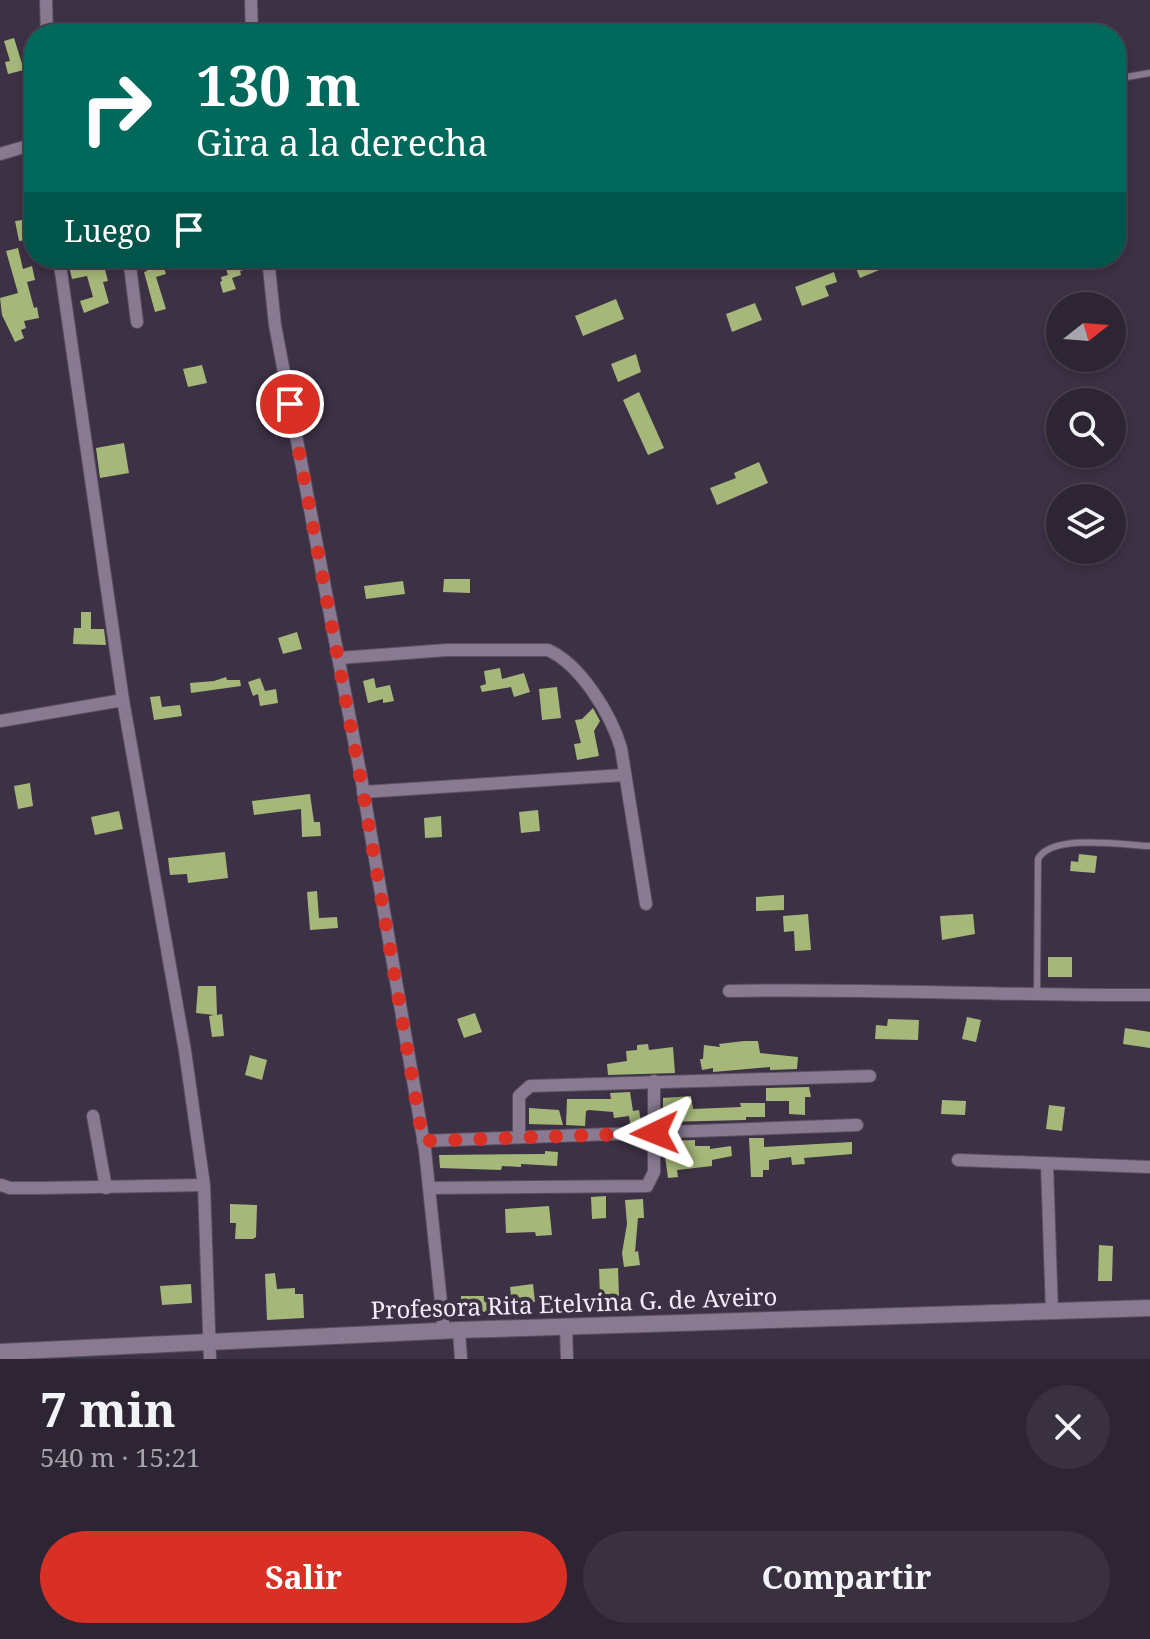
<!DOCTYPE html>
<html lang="es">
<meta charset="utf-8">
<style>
:root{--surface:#2e2534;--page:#3a3140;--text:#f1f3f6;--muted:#a7a5ac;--line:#49424f;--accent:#d93025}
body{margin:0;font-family:"Noto Serif",serif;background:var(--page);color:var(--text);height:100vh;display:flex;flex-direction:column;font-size:30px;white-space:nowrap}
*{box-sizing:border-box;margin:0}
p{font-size:26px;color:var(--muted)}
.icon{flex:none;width:44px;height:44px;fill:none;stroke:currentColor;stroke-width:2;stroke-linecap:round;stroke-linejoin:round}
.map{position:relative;height:1359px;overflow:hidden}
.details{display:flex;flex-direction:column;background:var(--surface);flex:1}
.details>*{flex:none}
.hud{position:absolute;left:24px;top:24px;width:1102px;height:244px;border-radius:32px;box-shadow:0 4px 12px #0003,0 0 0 2px var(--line);background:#00695c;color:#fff;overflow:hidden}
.needle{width:52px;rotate:73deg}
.tools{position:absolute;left:1046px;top:292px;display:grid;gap:16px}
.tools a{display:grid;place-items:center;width:80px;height:80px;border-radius:50%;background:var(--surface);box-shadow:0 4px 12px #0003,0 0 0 2px var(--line);font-size:40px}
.pin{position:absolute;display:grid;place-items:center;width:68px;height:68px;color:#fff;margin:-34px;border:4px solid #fff;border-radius:50%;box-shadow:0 2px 8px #0007}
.me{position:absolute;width:88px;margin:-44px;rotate:268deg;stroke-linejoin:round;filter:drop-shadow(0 0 6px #0008)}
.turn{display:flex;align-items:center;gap:28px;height:168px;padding:0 40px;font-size:36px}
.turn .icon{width:104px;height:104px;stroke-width:2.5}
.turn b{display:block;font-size:56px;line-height:68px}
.then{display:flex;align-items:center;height:76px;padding:0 40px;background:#0003;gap:16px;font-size:30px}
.round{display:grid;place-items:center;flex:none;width:84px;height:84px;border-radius:42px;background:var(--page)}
.head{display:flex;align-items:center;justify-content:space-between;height:136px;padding:0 40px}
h1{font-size:48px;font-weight:700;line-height:60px}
.cta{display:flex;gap:16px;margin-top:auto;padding:16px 40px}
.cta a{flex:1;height:92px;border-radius:48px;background:var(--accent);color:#fff;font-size:32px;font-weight:700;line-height:92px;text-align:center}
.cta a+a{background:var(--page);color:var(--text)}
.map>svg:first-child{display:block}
.building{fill:#a6b879}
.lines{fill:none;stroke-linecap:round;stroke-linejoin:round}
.service-casing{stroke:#5a4f62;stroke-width:8}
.minor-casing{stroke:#5a4f62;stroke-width:14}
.tertiary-casing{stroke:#5a4f62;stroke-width:18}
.service{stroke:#897a92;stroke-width:6}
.minor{stroke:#897a92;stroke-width:12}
.tertiary{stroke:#897a92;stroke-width:16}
.route{stroke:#d93025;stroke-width:14;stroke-dasharray:0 25.2}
.labels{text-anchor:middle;stroke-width:8;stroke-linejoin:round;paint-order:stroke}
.street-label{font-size:24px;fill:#f3ebf8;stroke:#3d3145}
</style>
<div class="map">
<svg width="1150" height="1359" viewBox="0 0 1150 1359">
<rect width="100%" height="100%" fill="#3d3145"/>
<g class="building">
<polygon points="14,38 24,70 8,74 5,62 10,61 4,41"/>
<polygon points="30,219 32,228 34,228 34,239 19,241 15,221"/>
<polygon points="18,248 23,269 32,266 35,280 27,282 34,308 37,307 39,318 24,321 26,328 21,330 24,338 15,342 2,315 0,298 18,293 6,251"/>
<polygon points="76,258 102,258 108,281 103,282 109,303 84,313 80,301 93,297 87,276 72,279 69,266 77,264"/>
<polygon points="144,258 156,258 157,262 162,261 166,274 156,277 166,309 155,312 144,272 147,271"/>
<polygon points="223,258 241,258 244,270 240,271 241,275 232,278 236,289 223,293 220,282 222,281 221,277 228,275"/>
<polygon points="862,258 908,258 860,278 853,261"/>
<polygon points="834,272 837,282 825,286 829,296 802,306 795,287"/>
<polygon points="616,299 624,319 583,336 575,316"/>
<polygon points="755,303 762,320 732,332 726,314"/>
<polygon points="636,354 641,372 618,382 611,364"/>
<polygon points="202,365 207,383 188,387 183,369"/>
<polygon points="639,392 664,448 648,455 623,400"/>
<polygon points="124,443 129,473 100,478 96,448"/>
<polygon points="759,462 768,483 717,505 710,488 736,478 734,473"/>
<polygon points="444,579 470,579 470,593 443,592"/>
<polygon points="403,581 405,594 366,599 364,586"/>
<polygon points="81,612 91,612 91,629 104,629 106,645 73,644 74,628 81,628"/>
<polygon points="297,632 302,649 283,654 278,638"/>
<polygon points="500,668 502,679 524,673 530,692 514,697 511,687 482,692 480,686 486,684 484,671"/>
<polygon points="226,677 227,680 240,680 241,686 191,693 190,683 214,681"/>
<polygon points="260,678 265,691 276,689 278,703 260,706 258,694 253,696 248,682"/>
<polygon points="374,678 376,688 390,685 394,701 383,703 383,699 368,703 363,681"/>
<polygon points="557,687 561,718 542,720 539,689"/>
<polygon points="160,696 162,707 180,705 182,716 154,720 150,697"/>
<polygon points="593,708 600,721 594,731 599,756 577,760 574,744 581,743 575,720 582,719"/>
<polygon points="30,783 33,806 18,809 14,786"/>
<polygon points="310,794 314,822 320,822 321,836 302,837 301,809 254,815 252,801"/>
<polygon points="538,810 540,831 521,833 519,812"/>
<polygon points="119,811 123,829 95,835 91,817"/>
<polygon points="441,816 442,837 425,838 424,818"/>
<polygon points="225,852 228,878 188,883 187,874 170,875 168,858"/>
<polygon points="1079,854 1097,856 1095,873 1070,871 1071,861 1078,862"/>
<polygon points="317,891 319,918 337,917 338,928 310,930 307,892"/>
<polygon points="784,895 784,910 756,911 756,897"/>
<polygon points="808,914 811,950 795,951 794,931 784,932 783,916"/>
<polygon points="973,914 975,934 942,940 940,916"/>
<rect x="1048" y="957" width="24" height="20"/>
<polygon points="198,986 216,986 217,1015 222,1014 224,1036 212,1037 209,1016 214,1015 196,1013"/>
<polygon points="475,1013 482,1032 464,1038 457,1019"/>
<polygon points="967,1017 981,1020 976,1042 962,1039"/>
<polygon points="888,1019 919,1020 918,1040 875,1039 876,1025 887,1026"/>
<polygon points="1125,1028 1150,1032 1150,1048 1123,1044"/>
<polygon points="744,1041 758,1041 760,1053 798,1057 797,1069 770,1070 770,1067 713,1072 713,1068 702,1070 700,1059 703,1059 704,1045 720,1047 719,1044"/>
<polygon points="648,1044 649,1050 673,1047 675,1073 608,1075 607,1064 627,1061 626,1051 637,1050 637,1045"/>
<polygon points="250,1055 267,1060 262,1080 245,1075"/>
<polygon points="809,1087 811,1097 805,1097 805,1115 789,1114 789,1101 766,1101 766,1088"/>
<polygon points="630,1092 633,1111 639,1110 641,1122 630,1123 629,1116 614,1118 613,1112 589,1110 586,1111 585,1126 566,1125 567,1099 611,1099 610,1093"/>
<polygon points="691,1096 693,1109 741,1107 740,1103 765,1103 765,1117 746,1117 746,1120 663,1122 663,1098"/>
<polygon points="942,1100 966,1101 965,1115 941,1114"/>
<polygon points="1049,1105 1065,1107 1062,1131 1046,1129"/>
<polygon points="529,1108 559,1110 563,1125 529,1124"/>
<polygon points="749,1138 764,1138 764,1147 852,1142 852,1154 804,1158 805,1164 792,1165 791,1157 769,1160 769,1170 763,1170 763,1177 751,1177"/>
<polygon points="695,1140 695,1146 710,1146 710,1149 731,1146 732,1156 712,1160 712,1166 677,1170 678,1177 668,1178 664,1149 667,1148 666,1141"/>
<polygon points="545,1151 558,1152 557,1166 521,1164 521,1167 502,1166 501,1170 440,1168 439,1155 545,1154"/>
<polygon points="606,1196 606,1218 592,1219 591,1197"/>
<polygon points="643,1199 644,1218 638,1218 635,1252 638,1251 640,1265 624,1267 622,1253 627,1224 625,1200"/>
<polygon points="230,1204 257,1205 256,1237 253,1239 235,1239 236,1223 230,1223"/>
<polygon points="549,1206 552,1235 536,1236 535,1232 506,1233 505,1209"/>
<polygon points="1099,1245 1113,1246 1112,1281 1098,1281"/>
<polygon points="618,1268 619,1296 600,1297 599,1269"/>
<polygon points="275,1273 277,1289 295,1288 295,1294 303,1294 304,1318 267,1320 265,1274"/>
<polygon points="191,1284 192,1303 162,1305 160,1286"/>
<polygon points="533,1284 535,1302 512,1304 510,1287"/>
<polygon points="461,1296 491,1296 491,1312 481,1312 480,1317 465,1316 465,1312 461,1312"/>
</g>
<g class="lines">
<defs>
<g id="service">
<polyline points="1121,78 1150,73"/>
<path d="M1037 994 1038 859C1052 833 1123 845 1150 846"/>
</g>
<g id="minor">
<polyline points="46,0 47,34"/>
<polyline points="251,0 252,34"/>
<polyline points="0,154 34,144"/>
<polyline points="59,258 123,700 185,1051 204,1185 210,1359"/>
<polyline points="129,258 137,322"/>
<polyline points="268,258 275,325 361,777 425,1150 444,1331"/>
<path d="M339 658 447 650H548C580 664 611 714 621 748L646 904"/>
<polyline points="0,721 123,700"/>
<polyline points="363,792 624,775"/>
<path d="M729 991C869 988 1010 996 1150 995"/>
<polyline points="93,1116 106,1188"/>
<polyline points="519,1137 519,1096 530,1086 870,1076"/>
<polyline points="423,1141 857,1125"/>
<polyline points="958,1160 1150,1167"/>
<polyline points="1047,1165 1052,1313"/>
<polyline points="1,1185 10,1188 41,1188 204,1185"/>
<polyline points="430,1188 647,1186 654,1172 654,1081"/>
<polyline points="566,1327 567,1359"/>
<polyline points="459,1330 461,1359"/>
</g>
<polyline id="tertiary" points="0,1352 459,1330 1150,1308"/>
</defs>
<use href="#service" class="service-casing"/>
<use href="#minor" class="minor-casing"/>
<use href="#tertiary" class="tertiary-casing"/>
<use href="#service" class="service"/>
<use href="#minor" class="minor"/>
<use href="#tertiary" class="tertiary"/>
</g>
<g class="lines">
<polyline class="route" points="290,404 363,792 423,1141 655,1133"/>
</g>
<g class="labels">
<g class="street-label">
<text transform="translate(574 1304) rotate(-2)" y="8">Profesora Rita Etelvina G. de Aveiro</text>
</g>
</g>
</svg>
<div class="tools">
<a><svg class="needle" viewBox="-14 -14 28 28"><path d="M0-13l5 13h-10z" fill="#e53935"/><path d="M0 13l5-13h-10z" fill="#a7a5ac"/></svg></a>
<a><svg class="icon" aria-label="search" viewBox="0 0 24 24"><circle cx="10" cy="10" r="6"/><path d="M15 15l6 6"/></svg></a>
<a><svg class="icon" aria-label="layers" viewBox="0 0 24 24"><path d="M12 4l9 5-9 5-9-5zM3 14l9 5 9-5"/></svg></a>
</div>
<div class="pin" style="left:290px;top:404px;background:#d93025"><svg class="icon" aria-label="arrive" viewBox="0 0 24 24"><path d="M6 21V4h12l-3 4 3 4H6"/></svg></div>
<svg class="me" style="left:655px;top:1133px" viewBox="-20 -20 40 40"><path d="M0-17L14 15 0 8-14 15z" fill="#d93025" stroke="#fff" stroke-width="4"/></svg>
<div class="hud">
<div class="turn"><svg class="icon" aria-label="right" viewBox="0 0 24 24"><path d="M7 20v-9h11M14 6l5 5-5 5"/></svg><div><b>130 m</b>Gira a la derecha</div></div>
<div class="then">Luego<svg class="icon" aria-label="arrive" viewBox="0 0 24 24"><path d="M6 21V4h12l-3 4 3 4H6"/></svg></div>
</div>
</div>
<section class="details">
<div class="head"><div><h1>7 min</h1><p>540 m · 15:21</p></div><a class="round"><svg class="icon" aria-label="close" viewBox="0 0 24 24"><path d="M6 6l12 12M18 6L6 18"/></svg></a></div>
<div class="cta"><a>Salir</a><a>Compartir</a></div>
</section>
